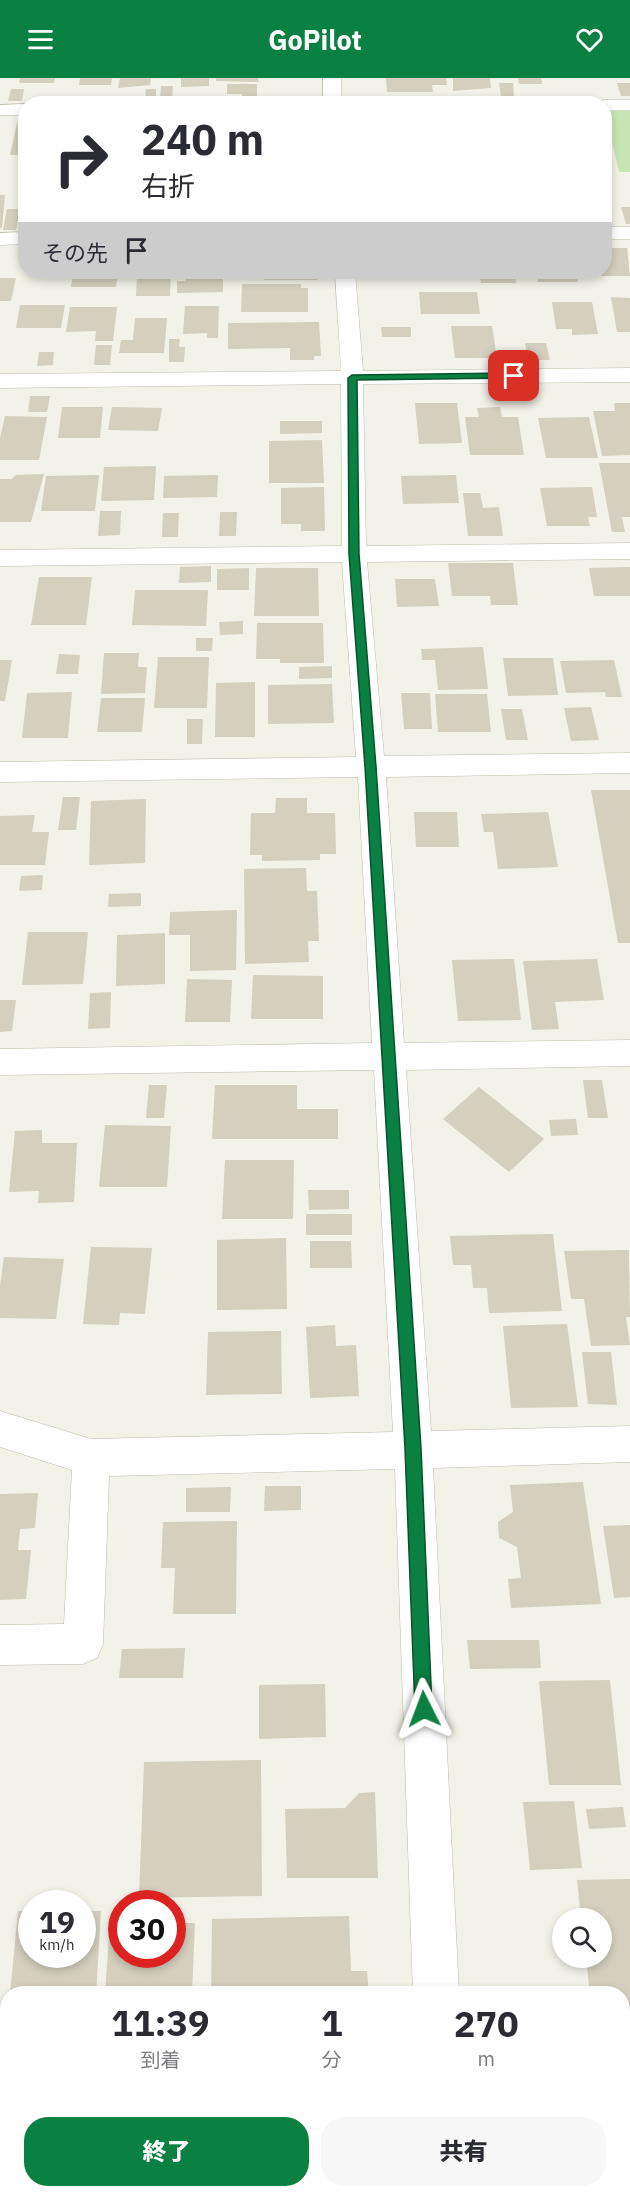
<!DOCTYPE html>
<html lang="ja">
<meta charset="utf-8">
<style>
:root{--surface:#fff;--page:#f7f7f7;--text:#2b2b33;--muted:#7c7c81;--accent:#0b8043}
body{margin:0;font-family:"IBM Plex Sans","Noto Sans JP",sans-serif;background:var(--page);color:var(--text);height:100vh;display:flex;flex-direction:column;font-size:22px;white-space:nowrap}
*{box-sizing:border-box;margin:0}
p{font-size:20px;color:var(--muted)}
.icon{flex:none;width:33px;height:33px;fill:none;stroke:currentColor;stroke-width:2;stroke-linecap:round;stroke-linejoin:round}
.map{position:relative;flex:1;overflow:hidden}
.details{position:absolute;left:0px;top:1908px;width:630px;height:212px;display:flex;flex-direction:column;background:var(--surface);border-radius:24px 24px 0 0;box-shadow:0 3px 9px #0003}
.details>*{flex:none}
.guide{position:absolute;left:18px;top:18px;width:594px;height:183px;border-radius:24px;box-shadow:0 3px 9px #0003;background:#fff;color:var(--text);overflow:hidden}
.buttons{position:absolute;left:552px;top:1830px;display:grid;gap:12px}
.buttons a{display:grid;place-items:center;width:60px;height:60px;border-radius:50%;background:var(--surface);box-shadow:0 3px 9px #0003;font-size:30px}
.speed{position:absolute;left:18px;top:1812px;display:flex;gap:12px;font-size:30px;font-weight:700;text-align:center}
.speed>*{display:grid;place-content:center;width:78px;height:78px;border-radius:50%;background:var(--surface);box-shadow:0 3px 9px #0003;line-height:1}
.speed small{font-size:15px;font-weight:400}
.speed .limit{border:9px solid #d22;background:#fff;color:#111}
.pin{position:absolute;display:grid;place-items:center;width:51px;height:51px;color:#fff;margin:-26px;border-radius:12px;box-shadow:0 3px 9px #0006}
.me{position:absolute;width:66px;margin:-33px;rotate:357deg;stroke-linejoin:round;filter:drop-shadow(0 0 4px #0008)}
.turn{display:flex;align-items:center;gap:21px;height:126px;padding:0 24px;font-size:27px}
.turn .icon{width:78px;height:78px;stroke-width:2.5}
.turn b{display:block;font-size:42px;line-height:51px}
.then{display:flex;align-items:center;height:57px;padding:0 24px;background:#0003;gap:12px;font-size:22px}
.eta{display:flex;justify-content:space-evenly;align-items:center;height:102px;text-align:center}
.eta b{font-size:36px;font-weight:800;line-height:42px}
.cta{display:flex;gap:12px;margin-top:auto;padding:12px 24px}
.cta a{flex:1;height:69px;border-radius:24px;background:var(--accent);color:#fff;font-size:24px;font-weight:800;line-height:69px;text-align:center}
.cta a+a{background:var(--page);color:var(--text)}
header{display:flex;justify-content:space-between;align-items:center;height:78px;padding:0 24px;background:var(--accent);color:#fff;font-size:27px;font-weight:800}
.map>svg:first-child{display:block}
.green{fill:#c7e5b3}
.building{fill:#d4cfbe}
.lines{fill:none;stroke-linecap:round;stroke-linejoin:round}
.minor-casing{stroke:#bebbab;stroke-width:1}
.minor{fill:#fff;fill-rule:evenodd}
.route{fill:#0b8043;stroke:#07532c;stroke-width:1.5}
</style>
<header><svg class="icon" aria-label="menu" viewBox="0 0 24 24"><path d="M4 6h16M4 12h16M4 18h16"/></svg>GoPilot<svg class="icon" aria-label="heart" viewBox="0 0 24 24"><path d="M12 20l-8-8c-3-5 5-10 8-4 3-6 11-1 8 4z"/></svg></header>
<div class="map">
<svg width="630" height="2119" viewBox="0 0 630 2119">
<rect width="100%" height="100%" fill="#f3f2e8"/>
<polygon class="green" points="605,33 630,33 630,94 619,94"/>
<g class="building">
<polygon points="20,0 55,0 54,5 19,5"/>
<polygon points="80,0 112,0 111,7 79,7"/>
<polygon points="120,0 151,0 150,7 118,10"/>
<polygon points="181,0 209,0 209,8 181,9"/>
<polygon points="216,0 258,0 259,4 216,3"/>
<polygon points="386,0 446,0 447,7 432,7 433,14 387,14"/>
<polygon points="453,0 490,0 491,10 453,13"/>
<polygon points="518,0 541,0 542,6 519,6"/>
<polygon points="499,5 513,5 514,18 501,18"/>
<polygon points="617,5 630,5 630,18 621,18"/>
<polygon points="227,6 257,6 257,20 242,20 242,16 227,16"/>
<polygon points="161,8 173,8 172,22 160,22"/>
<polygon points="11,11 24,11 22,23 8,23"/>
<polygon points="146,11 156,11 156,22 145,22"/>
<polygon points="17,45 26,45 26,77 10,77"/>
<polygon points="605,54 612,81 604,81"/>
<polygon points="0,117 5,117 2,150 0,150"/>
<polygon points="621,129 630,129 630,146 626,146"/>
<polygon points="7,131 20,131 16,152 3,152"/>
<polygon points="604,170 627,170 630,198 601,198 599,194 604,194"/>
<polygon points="73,194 118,194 116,209 71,209"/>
<polygon points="137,194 171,194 170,218 136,218"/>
<polygon points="186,194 223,194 223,214 177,215 177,203 185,203"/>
<polygon points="411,194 446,194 447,198 411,198"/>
<polygon points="474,194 515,194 516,205 481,205 480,199 474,199"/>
<polygon points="536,194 576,194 578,204 538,204"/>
<rect x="264" y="195" width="53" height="7"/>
<polygon points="0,200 16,200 11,223 0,223"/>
<polygon points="242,206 301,206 301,210 308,210 308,234 241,234"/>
<polygon points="419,214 477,214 480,236 421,236"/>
<polygon points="611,219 630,220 630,254 617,254"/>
<polygon points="552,224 592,224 598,256 572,257 572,251 556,251"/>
<polygon points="20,227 65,227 61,250 16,250"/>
<polygon points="185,228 219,228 218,260 207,260 207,255 183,256"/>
<polygon points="70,229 117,229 113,263 95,263 96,253 66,254"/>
<polygon points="135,240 167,240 164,275 119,275 121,262 133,262"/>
<polygon points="319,244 321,278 314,278 314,282 290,282 290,270 228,271 228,245"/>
<polygon points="451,248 492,248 497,280 455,280"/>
<polygon points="381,249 411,249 411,259 382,259"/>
<polygon points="169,261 180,261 179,269 185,269 184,284 169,284"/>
<polygon points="525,265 546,265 550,282 528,282"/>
<polygon points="96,267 112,267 110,287 94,287"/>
<polygon points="39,274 54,274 53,287 37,288"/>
<polygon points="30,318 50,318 47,334 28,334"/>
<polygon points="415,325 457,325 462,365 419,366"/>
<polygon points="614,325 630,325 630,377 602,378 593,333 615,333"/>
<polygon points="62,329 103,329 100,360 58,360"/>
<polygon points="112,329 162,330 158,353 108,352"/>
<polygon points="500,329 502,339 518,339 524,377 470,377 465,339 479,339 477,330"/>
<polygon points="5,338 47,339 39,382 0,382 0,360"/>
<polygon points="589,339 598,380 546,380 538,340"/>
<polygon points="280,343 322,343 322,355 280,356"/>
<polygon points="322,362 324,405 269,405 269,363"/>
<polygon points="599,385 630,385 630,439 622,439 625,454 612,454"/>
<polygon points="156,388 154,422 101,423 104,389"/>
<polygon points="44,396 31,444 0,444 0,401 12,401 15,397"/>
<polygon points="99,397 95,433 41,433 46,398"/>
<polygon points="218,397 217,419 163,420 164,398"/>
<polygon points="456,397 459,425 403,426 401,398"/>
<polygon points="324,409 325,453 301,453 301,446 281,446 281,410"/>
<polygon points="592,409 597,439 588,439 590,448 547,448 540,410"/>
<polygon points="463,415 480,415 483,430 499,429 503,458 468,458"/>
<polygon points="100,433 121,433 120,457 98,458"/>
<polygon points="220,434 237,434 236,458 219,458"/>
<polygon points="163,435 179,435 178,459 162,459"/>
<polygon points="448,485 513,485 518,527 491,527 490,518 452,518"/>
<polygon points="211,488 211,504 179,505 180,489"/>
<polygon points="630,489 630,518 594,518 589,490"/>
<polygon points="249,490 249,512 217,512 217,491"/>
<polygon points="256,490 318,490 319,538 254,538"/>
<polygon points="39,499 92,499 86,547 31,547"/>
<polygon points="395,501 435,501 439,528 397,529"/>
<polygon points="135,512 208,512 206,548 132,547"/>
<polygon points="243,543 243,556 220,557 219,544"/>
<polygon points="257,545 323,545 324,585 280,585 280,581 256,581"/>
<polygon points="196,560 213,560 212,573 196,573"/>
<polygon points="483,569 488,611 438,612 435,582 422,582 421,571"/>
<polygon points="104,575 139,575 138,589 147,589 145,615 101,616"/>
<polygon points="59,576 80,577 78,596 56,596"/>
<polygon points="158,579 209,579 207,630 154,630"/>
<polygon points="503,580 553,580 558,617 508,618"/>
<polygon points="0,582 12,582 5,623 0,623"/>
<polygon points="614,582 622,619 606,619 605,614 566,615 560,583"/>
<polygon points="332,588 332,600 299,601 299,589"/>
<polygon points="255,604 255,659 215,659 216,605"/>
<polygon points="332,606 334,645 268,646 268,607"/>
<polygon points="72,614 68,660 22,660 27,615"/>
<polygon points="401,615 430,615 432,651 404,651"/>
<polygon points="435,616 487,616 491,654 438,654"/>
<polygon points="101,620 145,620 142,654 97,654"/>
<polygon points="591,629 599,662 571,663 564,630"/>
<polygon points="501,631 522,631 528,662 506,662"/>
<polygon points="187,641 203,641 202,666 187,666"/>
<polygon points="591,712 630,712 630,865 618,865"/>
<polygon points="63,719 80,719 76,752 58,752"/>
<polygon points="276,720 307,720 307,735 335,735 336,776 320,776 320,782 262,783 262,777 250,777 251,735 275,735"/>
<polygon points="146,721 145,785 89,787 91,723"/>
<polygon points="414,734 457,734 459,769 416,769"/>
<polygon points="548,734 558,789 498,791 493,754 484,754 481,736"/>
<polygon points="35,737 32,754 49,754 45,787 0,787 0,738"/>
<polygon points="306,790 307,813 317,813 319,863 308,863 309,884 245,886 244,791"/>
<polygon points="43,797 42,812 19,813 21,798"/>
<polygon points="141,815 141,828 108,829 109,816"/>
<polygon points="237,832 236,892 190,893 190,857 169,857 170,834"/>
<polygon points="28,854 88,854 83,906 22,907"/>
<polygon points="165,855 165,906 116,908 117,857"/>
<polygon points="514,881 521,942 458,943 452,882"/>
<polygon points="597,881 604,922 555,924 559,951 532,952 523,883"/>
<polygon points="253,897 323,898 323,941 251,941"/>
<polygon points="187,901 232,902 230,944 185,944"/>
<polygon points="111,914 110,950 88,951 90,915"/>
<polygon points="0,922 16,922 12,953 0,954"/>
<polygon points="583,1002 602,1002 608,1040 588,1040"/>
<polygon points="149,1007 167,1007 164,1040 146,1040"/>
<polygon points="215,1007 297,1007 297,1031 338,1031 338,1061 212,1061"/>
<polygon points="479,1009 544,1061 509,1094 443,1041"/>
<polygon points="576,1041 578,1057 551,1058 549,1042"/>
<polygon points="105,1047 171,1048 167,1109 99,1109"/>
<polygon points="42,1052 42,1065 77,1065 74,1124 38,1125 39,1113 9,1114 15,1053"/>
<polygon points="225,1082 294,1082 293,1141 222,1141"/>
<polygon points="308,1112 349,1112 349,1131 309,1132"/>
<rect x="306" y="1136" width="46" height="21"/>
<polygon points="553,1156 562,1233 489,1235 487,1210 473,1210 471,1187 453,1187 450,1158"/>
<polygon points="286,1160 287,1231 217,1232 217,1162"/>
<polygon points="310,1163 351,1163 352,1190 310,1190"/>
<polygon points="91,1169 152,1170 145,1236 120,1235 119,1247 83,1246"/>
<polygon points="629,1172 630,1239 626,1239 630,1267 591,1268 584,1221 571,1221 564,1173"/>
<polygon points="4,1179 64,1181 56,1241 0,1240 0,1208"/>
<polygon points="567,1246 578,1329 511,1330 503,1248"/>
<polygon points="335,1247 336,1268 356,1267 359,1318 310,1320 306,1249"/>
<polygon points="281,1253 282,1316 206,1317 208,1254"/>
<polygon points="582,1274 611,1274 617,1327 588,1326"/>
<polygon points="583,1404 601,1526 511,1530 508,1501 521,1500 517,1469 499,1460 498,1444 513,1434 510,1407"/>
<polygon points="265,1408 301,1408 301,1432 264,1433"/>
<polygon points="231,1409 230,1434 186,1434 186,1410"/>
<polygon points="38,1415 35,1450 20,1451 18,1472 31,1472 26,1521 0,1522 0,1416"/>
<polygon points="237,1443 236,1536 173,1536 175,1490 161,1490 163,1444"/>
<polygon points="630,1447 630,1519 614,1520 603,1448"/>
<polygon points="467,1562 539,1562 541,1590 470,1591"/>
<polygon points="185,1570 183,1600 119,1600 122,1571"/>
<polygon points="610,1602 621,1707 549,1707 539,1603"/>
<polygon points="325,1606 326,1659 259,1661 259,1607"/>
<polygon points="261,1682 262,1818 139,1820 144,1684"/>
<polygon points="375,1714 378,1800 287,1800 285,1731 345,1730 359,1715"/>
<polygon points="574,1723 582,1790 530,1792 523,1724"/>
<polygon points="623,1729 626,1749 589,1751 586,1731"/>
<polygon points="630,1801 630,1953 622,1954 622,1916 590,1916 586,1880 602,1880 602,1840 581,1840 577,1802"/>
<polygon points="18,1833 32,1833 32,1876 82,1876 82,1833 101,1833 96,1916 10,1916"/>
<polygon points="349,1838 351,1893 367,1893 369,1916 211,1916 212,1841"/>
<polygon points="110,1845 122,1845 122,1876 172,1876 172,1845 195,1845 192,1916 105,1916"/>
<polygon points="622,2104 630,2104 630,2119 551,2119 550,2112 622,2112"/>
<polygon points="247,2115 343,2117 343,2119 247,2119"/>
</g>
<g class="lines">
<defs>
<g id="minor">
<rect x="323" y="0" width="18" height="26"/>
<polygon points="604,22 630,22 630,32 604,32 604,26 596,26"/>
<polygon points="26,26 26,37 0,37 0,27"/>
<rect x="604" y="149" width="26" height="12"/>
<polygon points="26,154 26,166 0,167 0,155"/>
<polygon points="335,194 355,194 363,293 630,290 630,304 363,306 366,468 630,465 630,481 367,484 384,678 630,675 630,695 386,699 404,965 630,962 630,988 406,992 431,1353 630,1348 630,1384 433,1390 459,1916 413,1916 395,1391 109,1398 103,1566 97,1580 83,1586 0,1587 0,1547 64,1546 72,1392 0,1369 0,1333 91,1361 393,1354 374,992 0,997 0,971 372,965 358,699 0,704 0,684 356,679 342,484 0,488 0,472 342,468 341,306 0,310 0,296 341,293"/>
<polygon points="630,2022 630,2070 622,2070 622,2023"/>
<rect x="0" y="2031" width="8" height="48"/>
<polygon points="421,2112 469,2112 470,2119 422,2119"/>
</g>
</defs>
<use href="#minor" class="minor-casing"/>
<use href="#minor" class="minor"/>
</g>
<polygon class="route" points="514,295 519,298 518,300 357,302 359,476 376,689 421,1370 432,1631 430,1637 424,1639 418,1637 415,1631 405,1370 365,689 349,476 348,300 352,297"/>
</svg>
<div class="buttons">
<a><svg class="icon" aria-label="search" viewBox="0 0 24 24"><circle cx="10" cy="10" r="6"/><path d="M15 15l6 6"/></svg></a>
</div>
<div class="speed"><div>19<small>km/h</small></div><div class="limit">30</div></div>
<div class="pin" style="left:514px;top:298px;background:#d93025"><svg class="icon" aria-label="arrive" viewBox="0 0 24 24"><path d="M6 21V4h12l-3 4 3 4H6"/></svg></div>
<svg class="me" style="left:424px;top:1631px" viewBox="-20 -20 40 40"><path d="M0-17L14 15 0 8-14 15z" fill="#0b8043" stroke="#fff" stroke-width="4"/></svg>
<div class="guide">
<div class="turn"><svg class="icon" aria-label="right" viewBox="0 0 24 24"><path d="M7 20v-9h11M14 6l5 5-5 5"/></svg><div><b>240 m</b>右折</div></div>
<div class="then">その先<svg class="icon" aria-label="arrive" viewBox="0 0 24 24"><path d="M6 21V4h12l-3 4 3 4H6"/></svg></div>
</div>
<section class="details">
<div class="eta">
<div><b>11:39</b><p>到着</p></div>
<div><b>1</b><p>分</p></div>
<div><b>270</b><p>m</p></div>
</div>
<div class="cta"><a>終了</a><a>共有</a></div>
</section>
</div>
